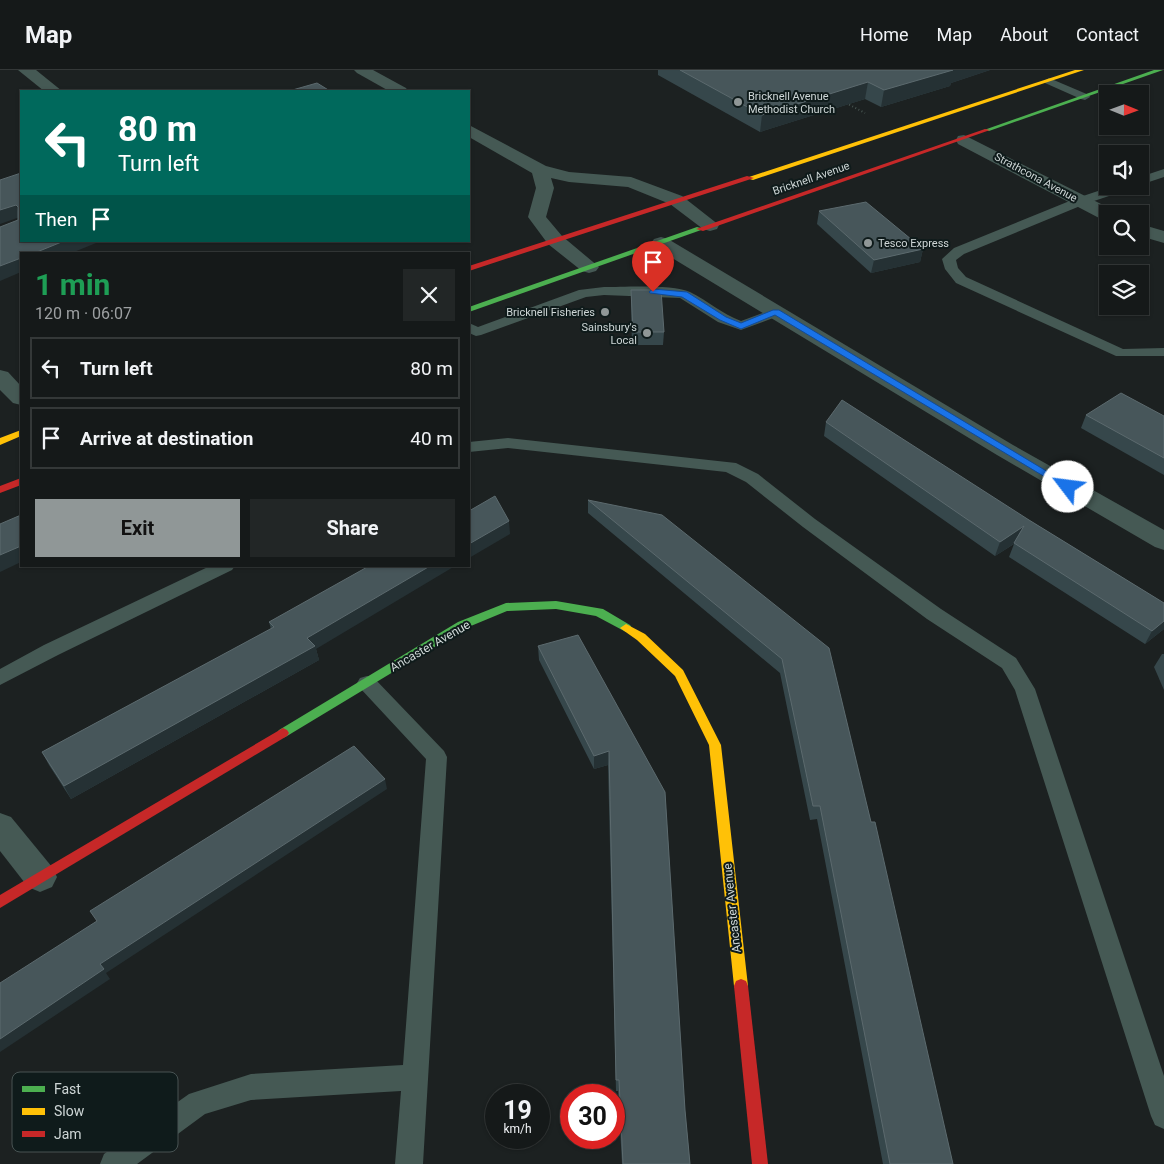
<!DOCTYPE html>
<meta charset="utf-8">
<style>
:root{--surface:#151919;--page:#222626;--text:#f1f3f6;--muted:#9da0a2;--line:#343838;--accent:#909797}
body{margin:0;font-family:Roboto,sans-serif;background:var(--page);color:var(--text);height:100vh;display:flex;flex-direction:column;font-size:19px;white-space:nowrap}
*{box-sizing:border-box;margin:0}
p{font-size:16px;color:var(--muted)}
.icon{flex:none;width:28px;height:28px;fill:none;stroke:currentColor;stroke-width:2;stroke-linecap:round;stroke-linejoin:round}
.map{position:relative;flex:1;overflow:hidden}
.drawer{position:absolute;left:20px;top:182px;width:450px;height:315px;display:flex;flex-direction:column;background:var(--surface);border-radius:0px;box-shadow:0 1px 4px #0004,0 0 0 1px var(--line)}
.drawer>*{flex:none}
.top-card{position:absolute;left:20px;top:20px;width:450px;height:152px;border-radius:0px;box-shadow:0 1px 4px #0004,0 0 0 1px var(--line);background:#00695c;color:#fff;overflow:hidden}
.needle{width:32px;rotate:91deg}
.tools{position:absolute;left:1099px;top:15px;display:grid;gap:10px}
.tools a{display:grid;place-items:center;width:50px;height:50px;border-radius:0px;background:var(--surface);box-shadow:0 1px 4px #0004,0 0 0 1px var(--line);font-size:25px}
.speed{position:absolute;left:485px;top:1014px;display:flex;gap:10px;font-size:25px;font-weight:700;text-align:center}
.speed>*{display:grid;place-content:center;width:65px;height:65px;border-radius:50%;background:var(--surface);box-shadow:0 1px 4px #0004,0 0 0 1px var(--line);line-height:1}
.speed small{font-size:12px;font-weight:400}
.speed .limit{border:8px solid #d22;background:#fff;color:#111}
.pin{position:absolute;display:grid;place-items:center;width:42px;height:42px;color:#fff;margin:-51px -21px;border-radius:50% 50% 50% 0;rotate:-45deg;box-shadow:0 0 5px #0007}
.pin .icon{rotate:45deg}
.me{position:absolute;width:55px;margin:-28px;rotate:300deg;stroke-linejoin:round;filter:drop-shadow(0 0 4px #0008)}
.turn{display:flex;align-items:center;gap:18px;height:105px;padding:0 15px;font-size:22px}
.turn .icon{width:65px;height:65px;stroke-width:2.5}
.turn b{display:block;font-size:35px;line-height:42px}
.then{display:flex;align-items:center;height:48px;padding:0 15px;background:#0003;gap:10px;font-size:19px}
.round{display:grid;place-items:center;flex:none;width:52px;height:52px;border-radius:0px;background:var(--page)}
.headline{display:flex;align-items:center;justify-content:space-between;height:85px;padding:0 15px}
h1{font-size:30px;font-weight:700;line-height:38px;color:#1e9e55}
.primary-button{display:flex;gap:10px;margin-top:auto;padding:10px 15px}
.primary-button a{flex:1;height:58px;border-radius:0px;background:var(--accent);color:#111;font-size:20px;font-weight:700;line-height:58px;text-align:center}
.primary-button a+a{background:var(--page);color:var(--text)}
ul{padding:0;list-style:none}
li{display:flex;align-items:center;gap:15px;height:62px;margin:0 10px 8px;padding:0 5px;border:2px solid var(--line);border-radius:0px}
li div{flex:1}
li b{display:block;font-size:19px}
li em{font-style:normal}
header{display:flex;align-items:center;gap:30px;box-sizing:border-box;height:70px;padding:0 25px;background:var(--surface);border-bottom:1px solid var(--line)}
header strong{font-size:24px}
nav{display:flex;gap:28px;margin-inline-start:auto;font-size:18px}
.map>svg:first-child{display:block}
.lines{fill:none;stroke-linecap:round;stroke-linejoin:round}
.path{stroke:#475551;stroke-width:2;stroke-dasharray:1 2.5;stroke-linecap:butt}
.lane{fill:#455954;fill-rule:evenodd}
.street{fill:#455954;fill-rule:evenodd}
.fast{fill:#4caf50;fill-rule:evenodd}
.slow{fill:#ffc107;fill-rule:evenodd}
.jam{fill:#c62828;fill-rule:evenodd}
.wall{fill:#36474b}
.shaded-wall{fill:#253134}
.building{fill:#47565a;stroke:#5c6a6e}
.route{fill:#1a73e8;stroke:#114b97}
.poi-dot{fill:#909797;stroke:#0f1b1b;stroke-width:2}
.labels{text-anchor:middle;stroke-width:4;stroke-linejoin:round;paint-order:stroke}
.far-poi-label{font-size:11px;fill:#ced6d6;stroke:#0f1b1b;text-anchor:start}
.far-street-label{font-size:11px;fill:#ced6d6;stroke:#0f1b1b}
.street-label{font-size:12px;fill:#ced6d6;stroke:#0f1b1b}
.key{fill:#0f1b1b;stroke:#485353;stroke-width:1}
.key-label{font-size:14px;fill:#ced6d6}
</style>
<header>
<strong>Map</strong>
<nav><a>Home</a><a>Map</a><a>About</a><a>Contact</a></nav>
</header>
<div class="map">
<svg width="1164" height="1094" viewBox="0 0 1164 1094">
<rect width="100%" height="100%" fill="#1c2121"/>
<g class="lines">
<polyline class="path" points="846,33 865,43"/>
<g class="lane">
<polygon points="1049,8 1089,25 1090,27 1085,30 1081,29 1045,13 1044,11"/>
<polygon points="1164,99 1164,107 1140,115 1140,107"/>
<polygon points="1113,116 1132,116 1130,119 1085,134 964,184 956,190 958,198 966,207 1123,279 1164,278 1164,286 1116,286 956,213 945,199 942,189 954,178 1077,128"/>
<path d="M604 217C624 217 673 214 690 222 708 231 722 244 741 251L776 238 783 242 781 245 741 260 718 252 680 228 604 225 586 227 481 265 476 266 469 263V253L478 257 579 220Z"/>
<polygon points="508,368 736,393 758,404 815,449 941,539 1016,588 1035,619 1164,1006 1164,1059 1155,1055 1151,1046 1015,620 1002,598 927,549 803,457 746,412 726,402 508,378 469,382 469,372"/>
<polygon points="210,496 235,496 232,500 58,585 0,615 0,599 44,575"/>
<polygon points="367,606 374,608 444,681 447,687 423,1094 395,1094 401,1021 251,1030 205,1044 137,1094 100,1094 104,1084 189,1024 251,1004 403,995 426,689 360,618 357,613 360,608"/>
</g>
<g class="street">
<polygon points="18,0 36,0 62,21 44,21"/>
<polygon points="354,0 373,0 406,18 408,21 389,21 357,3"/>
<polygon points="469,55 546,96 569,102 631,107 682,126 719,155 717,159 710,161 703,159 670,134 628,117 569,112 551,108 554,118 546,147 562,166 599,197 596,201 589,203 582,201 548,174 528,147 536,118 532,103 469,67"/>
<polygon points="964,65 1115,141 1116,144 1108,144 1108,150 1101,149 958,74 956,70 958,66"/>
<polygon points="1140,154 1164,161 1164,173 1140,166"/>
<polygon points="661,167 668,169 1013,375 1164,460 1164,480 1155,477 997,385 654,177 651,173 654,169"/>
<polygon points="0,300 8,302 21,316 21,335 13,333 0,320"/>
<polygon points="0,743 11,747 52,797 57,807 52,817 40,822 28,817 0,781"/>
</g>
<g class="fast">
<polygon points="1154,0 1163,0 989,61 984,60"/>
<polygon points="697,157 704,159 469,242 469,237"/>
<polygon points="556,531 603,539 630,555 632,558 626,562 596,546 556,539 507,541 466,558 287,666 283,668 279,666 277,663 279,660 458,552 506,533"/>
</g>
<g class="slow">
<polygon points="1075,0 1084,0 753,110 746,108"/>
<polygon points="21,360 21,366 0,375 0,368"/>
<polygon points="626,554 645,564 683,600 721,675 748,916 746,921 741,923 736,921 734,916 709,675 675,606 637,570 620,558"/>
</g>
<g class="jam">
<polygon points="985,59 990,60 703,161 696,159"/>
<polygon points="747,106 754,108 469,201 469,196"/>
<polygon points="21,408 21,415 0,423 0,416"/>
<polygon points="283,658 287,660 289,663 287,666 0,838 0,825"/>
<polygon points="741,909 746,911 748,916 768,1094 752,1094 734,916 736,911"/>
</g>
</g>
<g class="wall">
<polygon points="658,0 990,0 951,13 950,16 881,37 865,29 760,62 658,5"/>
<polygon points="819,141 923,179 920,192 871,203 817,154"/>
<polygon points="631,220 664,262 663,275 632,275 631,233"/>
<polygon points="1086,345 1164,346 1164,405 1081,358"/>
<polygon points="826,352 1029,450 1164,533 1164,559 1145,574 1009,487 1014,474 995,486 824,366"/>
<polygon points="588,430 829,578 953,1094 883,1094 817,749 810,750 780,603 588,443"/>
<polygon points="269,552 316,579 319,590 71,729 49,695 42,682 271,559"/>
<polygon points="538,576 665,722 685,1040 690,1094 622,1094 618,1021 616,1021 608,695 594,699 539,590"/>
<polygon points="1162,584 1164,584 1164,620 1154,597"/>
</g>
<g class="shaded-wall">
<polygon points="950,0 990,0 951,13 950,16 881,37 884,20"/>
<polygon points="868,12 865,29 760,62 762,45"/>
<polygon points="16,135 20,147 0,154 0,140"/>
<polygon points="64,171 101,171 69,184 32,184"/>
<polygon points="923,179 920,192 871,203 874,190"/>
<polygon points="21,188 21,202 0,211 0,196"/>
<polygon points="509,451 510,464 469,488 469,474"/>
<polygon points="1024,456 1020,470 995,486 1000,472"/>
<polygon points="21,476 21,492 0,502 0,485"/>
<polygon points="430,496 455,496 316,579 319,590 71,729 64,716 307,568"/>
<polygon points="1164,551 1164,559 1145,574 1152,561"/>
<polygon points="609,681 608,695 594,699 594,686"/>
<polygon points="385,709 387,719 106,903 110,909 0,982 0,969 100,894"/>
</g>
<g class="building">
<polygon points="680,0 953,0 884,20 868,12 762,45"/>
<polygon points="317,13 330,21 289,21"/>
<polygon points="21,103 21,171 64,171 32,184 21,184 21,188 0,196 0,157 18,150 18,137 16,135 0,140 0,110"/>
<polygon points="866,132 923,179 874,190 819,141"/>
<polygon points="631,220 661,220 664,262 633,262"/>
<polygon points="1121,323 1164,346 1164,388 1086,345"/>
<polygon points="842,330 1029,450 1164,533 1164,551 1152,561 1014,473 1024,456 1000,472 826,352"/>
<polygon points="495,426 509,451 469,474 469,441"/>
<polygon points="588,430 662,445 829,578 871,752 875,752 953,1094 890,1094 820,736 813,736 782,589"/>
<polygon points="21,445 21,476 0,485 0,454"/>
<polygon points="369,496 430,496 307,568 315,576 64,716 42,682 274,557 269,552"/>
<polygon points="578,565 665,722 685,1040 690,1094 623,1094 619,1010 616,1010 609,681 594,686 538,576"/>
<polygon points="354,676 385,709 100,894 104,899 0,969 0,913 97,851 90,841"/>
</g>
<polygon class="route" points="653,219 687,222 726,247 741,253 773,240 779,240 1073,417 1068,420 1065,419 775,245 741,259 720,250 682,227 650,223 649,222"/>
<g class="poi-dot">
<circle cx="738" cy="32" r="5"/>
<circle cx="868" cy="173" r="5"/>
<circle cx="605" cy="242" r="5"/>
<circle cx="647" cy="263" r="5"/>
</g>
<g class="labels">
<g class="far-poi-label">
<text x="748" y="30">Bricknell Avenue<tspan x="748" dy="13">Methodist Church</tspan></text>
<text x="878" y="177">Tesco Express</text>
<text x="595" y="246" text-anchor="end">Bricknell Fisheries</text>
<text x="637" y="261" text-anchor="end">Sainsbury's<tspan x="637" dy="13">Local</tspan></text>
</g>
<g class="far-street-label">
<text transform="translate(1036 107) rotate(28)" y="4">Strathcona Avenue</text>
<text transform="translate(811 108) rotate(-19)" y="4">Bricknell Avenue</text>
</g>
<g class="street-label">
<text transform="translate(430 576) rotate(-30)" y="4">Ancaster Avenue</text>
<text transform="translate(732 838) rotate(-96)" y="4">Ancaster Avenue</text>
</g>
</g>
<rect x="12" y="1002" width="166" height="80" rx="8" class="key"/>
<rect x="22" y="1016" width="23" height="6" fill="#4caf50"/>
<rect x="22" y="1038" width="23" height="7" fill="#ffc107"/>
<rect x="22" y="1061" width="23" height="6" fill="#c62828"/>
<g class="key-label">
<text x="54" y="1024">Fast</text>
<text x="54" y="1046">Slow</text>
<text x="54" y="1069">Jam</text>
</g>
</svg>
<div class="tools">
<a><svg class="needle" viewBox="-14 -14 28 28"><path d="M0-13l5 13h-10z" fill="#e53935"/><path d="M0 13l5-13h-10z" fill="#9da0a2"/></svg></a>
<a><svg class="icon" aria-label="sound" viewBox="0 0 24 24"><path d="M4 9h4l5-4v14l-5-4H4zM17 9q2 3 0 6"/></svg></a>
<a><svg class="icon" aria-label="search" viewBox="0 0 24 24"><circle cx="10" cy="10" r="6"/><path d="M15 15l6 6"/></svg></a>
<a><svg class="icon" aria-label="layers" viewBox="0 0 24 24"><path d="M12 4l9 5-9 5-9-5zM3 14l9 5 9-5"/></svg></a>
</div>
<div class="speed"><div>19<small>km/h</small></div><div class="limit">30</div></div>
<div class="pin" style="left:653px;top:222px;background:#d93025"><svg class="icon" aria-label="arrive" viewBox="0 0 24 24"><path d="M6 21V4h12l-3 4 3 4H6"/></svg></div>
<svg class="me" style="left:1068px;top:417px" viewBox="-20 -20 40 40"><circle r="19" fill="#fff"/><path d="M0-13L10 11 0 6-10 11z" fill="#1a73e8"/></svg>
<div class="top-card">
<div class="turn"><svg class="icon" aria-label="left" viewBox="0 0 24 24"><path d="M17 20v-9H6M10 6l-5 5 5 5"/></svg><div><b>80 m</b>Turn left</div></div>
<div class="then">Then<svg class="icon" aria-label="arrive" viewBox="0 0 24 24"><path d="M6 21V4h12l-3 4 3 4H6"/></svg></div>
</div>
<section class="drawer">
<div class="headline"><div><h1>1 min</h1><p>120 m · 06:07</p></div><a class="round"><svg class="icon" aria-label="close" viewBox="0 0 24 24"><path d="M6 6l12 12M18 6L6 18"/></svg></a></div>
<ul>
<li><svg class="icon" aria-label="left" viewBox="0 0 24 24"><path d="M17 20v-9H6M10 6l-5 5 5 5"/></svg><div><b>Turn left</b></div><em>80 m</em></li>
<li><svg class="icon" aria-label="arrive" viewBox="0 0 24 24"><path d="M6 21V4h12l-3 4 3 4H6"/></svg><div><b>Arrive at destination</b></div><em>40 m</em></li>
</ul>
<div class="primary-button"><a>Exit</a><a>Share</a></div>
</section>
</div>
